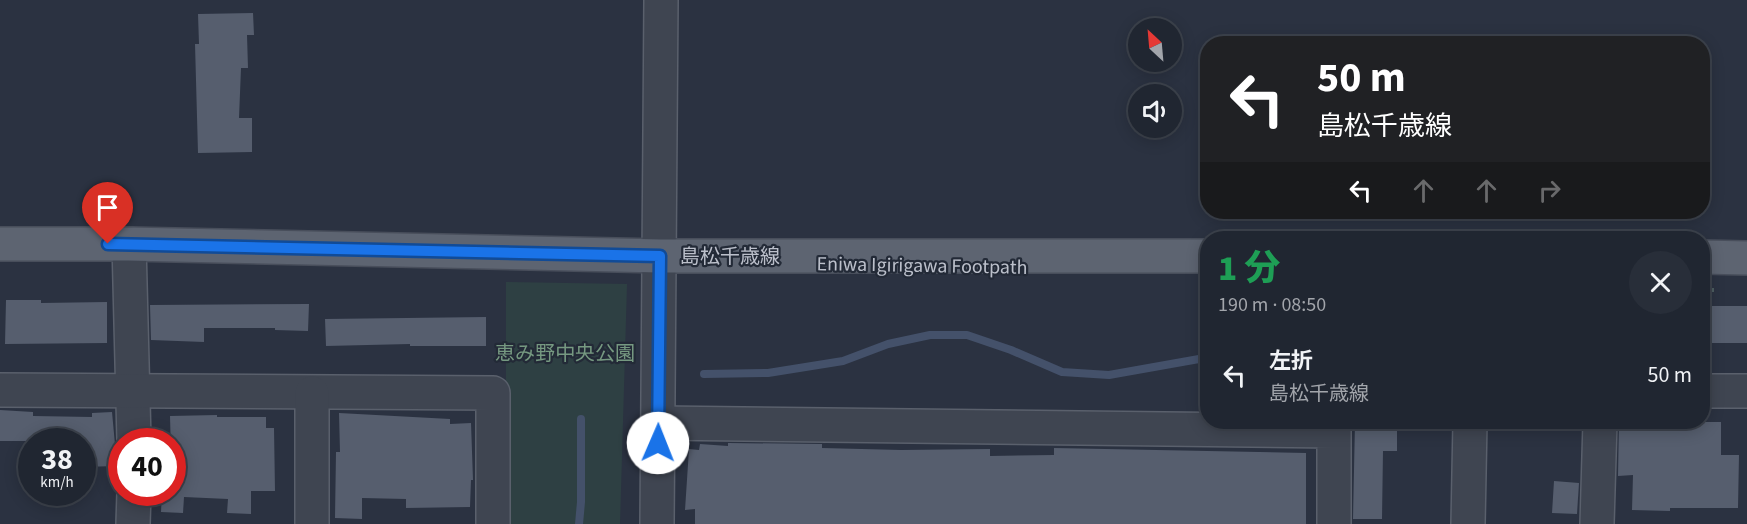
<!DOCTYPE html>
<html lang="ja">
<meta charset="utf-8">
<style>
:root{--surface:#202631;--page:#282e39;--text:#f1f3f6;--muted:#a2a5ab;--line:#3d434d}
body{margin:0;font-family:"Source Sans 3","Noto Sans JP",sans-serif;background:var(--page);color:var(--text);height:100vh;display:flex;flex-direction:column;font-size:22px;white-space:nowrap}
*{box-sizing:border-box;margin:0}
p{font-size:20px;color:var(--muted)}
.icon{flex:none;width:33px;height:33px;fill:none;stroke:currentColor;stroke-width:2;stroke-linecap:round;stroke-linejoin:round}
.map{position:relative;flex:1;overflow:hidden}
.drawer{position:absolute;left:1200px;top:231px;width:510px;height:198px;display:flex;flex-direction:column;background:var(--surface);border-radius:24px;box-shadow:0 3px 15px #0003,0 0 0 2px var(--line)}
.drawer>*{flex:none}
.guide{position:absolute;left:1200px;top:36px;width:510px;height:183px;border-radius:24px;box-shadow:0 3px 15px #0003,0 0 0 2px var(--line);background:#202124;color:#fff;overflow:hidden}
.needle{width:39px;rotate:334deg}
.controls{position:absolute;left:1128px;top:18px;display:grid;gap:12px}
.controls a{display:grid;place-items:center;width:54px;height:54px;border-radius:50%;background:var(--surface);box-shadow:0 3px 15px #0003,0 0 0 2px var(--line);font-size:30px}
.speed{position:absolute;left:18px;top:428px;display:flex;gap:12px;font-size:30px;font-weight:700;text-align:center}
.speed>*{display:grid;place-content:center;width:78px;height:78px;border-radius:50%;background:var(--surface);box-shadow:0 3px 15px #0003,0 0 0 2px var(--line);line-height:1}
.speed small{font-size:15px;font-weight:400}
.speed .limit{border:9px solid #d22;background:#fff;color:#111}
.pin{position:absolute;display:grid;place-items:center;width:51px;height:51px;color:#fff;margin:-62px -26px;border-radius:50% 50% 50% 0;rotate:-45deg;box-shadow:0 0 6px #0007}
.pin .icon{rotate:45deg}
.me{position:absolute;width:66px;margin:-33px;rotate:1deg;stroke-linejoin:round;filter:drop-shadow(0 0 4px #0008)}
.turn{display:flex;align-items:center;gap:21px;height:126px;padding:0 18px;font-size:27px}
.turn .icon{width:78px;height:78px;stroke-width:2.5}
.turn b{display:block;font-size:42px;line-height:51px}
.lanes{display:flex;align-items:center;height:57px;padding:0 18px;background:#0003;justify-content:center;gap:30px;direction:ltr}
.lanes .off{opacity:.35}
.round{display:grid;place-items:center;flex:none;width:63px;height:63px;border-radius:32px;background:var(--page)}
.head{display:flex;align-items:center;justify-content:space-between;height:102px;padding:0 18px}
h1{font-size:36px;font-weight:800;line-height:45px;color:#1e9e55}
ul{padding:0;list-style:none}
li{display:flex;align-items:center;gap:18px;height:84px;padding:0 18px}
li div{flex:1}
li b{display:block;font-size:22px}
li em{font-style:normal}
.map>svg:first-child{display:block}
.green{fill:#2e4043}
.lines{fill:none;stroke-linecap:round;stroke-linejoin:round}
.stream{stroke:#44516a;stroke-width:8}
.building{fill:#565e6e}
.minor-casing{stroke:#5a606c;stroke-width:36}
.major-casing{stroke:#484e5b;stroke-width:36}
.path{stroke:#4d5d61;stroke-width:4;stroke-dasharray:4.5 4.5;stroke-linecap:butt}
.minor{stroke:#3f4551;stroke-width:33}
.major{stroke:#5d6471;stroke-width:33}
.route-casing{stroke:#114b97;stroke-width:15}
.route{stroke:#1a73e8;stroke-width:10}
.labels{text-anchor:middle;stroke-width:4.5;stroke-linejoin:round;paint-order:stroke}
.street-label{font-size:20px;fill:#bcc0cb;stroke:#232a37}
.park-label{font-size:20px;fill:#769981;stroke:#232a37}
</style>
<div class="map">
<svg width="1747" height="524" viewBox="0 0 1747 524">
<rect width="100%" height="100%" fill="#2b3241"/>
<polygon class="green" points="506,282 627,284 620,524 506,524"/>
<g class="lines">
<g class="stream">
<polyline points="704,374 768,373 843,361 888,344 930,335 967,335 1011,350 1062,372 1109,375 1199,359 1208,360"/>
<polyline points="579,524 581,502 581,419"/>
</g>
</g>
<g class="building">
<polygon points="253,13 254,35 247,35 248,68 241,68 239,118 252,118 252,152 198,153 195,44 199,44 198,14"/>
<polygon points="6,300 41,300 41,303 107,302 107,343 5,344"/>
<polygon points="309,304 308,331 275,330 275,328 204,328 204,342 151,340 150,305"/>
<polygon points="1702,306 1747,306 1747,343 1706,343 1707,329 1702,329"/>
<polygon points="486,317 486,346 410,346 410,344 326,346 325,319"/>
<polygon points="0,410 33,412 33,416 92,417 92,413 112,412 117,466 82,467 82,441 0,441"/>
<polygon points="339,413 450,419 450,424 471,423 473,480 471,480 470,507 406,508 406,499 362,498 362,519 335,518 336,452 340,452"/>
<polygon points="217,415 217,417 266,417 266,428 274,428 275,491 251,491 251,514 227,513 228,499 184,497 183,513 161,512 162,492 172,492 170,416"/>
<polygon points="1355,422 1397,422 1397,451 1383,451 1382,519 1353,519"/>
<polygon points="1619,422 1721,422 1721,455 1739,455 1738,508 1670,508 1670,511 1632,510 1633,475 1618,476"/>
<polygon points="728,443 822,444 822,448 901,450 990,449 990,456 1054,455 1054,448 1306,453 1306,524 695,524 695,509 685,510 689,449 699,450 700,444 728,446"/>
<polygon points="1554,481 1579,483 1577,514 1552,513"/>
</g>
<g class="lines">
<defs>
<g id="minor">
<polyline points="129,244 134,441"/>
<polyline points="0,390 493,393 493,524"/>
<polyline points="1702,391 1747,391"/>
<polyline points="659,423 1334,431 1334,524"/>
<polyline points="133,524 134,492"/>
<polyline points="312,524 312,393"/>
<polyline points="657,524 661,0"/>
<polyline points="1468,524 1470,422"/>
<polyline points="1597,524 1600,422"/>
</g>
<g id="major">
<polyline points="0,244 129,244 660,256 1208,256"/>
<polyline points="1702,257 1747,258"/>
</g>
</defs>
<use href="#minor" class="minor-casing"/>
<use href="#major" class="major-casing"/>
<polyline class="path" points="1702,290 1714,290"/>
<use href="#minor" class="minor"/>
<use href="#major" class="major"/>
</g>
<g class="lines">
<defs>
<polyline id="route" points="108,244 660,256 658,443"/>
</defs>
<use href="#route" class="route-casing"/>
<use href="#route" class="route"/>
</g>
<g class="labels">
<g class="street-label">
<text x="730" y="263">島松千歳線</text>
<text transform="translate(922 265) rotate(1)" y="7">Eniwa Igirigawa Footpath</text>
</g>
<g class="park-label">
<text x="565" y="360">恵み野中央公園</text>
</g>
</g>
</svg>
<div class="controls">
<a><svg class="needle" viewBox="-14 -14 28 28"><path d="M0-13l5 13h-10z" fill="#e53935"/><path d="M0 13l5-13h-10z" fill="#a2a5ab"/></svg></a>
<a><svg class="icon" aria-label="sound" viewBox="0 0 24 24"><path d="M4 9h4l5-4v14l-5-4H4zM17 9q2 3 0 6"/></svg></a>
</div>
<div class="speed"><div>38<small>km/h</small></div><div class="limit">40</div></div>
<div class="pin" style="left:108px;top:244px;background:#d93025"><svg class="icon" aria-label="arrive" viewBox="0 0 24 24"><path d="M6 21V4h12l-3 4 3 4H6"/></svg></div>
<svg class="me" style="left:658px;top:443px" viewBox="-20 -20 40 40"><circle r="19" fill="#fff"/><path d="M0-13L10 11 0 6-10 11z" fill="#1a73e8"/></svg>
<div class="guide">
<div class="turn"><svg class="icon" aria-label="left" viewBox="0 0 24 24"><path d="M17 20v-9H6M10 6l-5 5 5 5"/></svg><div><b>50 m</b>島松千歳線</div></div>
<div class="lanes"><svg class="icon" aria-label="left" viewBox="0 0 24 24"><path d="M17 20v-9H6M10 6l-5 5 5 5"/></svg><svg class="icon off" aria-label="ahead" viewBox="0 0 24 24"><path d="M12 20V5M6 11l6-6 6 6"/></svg><svg class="icon off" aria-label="ahead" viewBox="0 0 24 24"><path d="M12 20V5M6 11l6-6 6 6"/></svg><svg class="icon off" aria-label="right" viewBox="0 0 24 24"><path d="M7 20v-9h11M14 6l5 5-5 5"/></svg></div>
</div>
<section class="drawer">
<div class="head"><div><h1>1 分</h1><p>190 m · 08:50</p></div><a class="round"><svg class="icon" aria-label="close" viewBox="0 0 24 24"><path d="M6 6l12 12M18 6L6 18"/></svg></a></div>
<ul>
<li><svg class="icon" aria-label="left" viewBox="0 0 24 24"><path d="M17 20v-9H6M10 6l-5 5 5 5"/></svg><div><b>左折</b><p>島松千歳線</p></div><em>50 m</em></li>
</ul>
</section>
</div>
